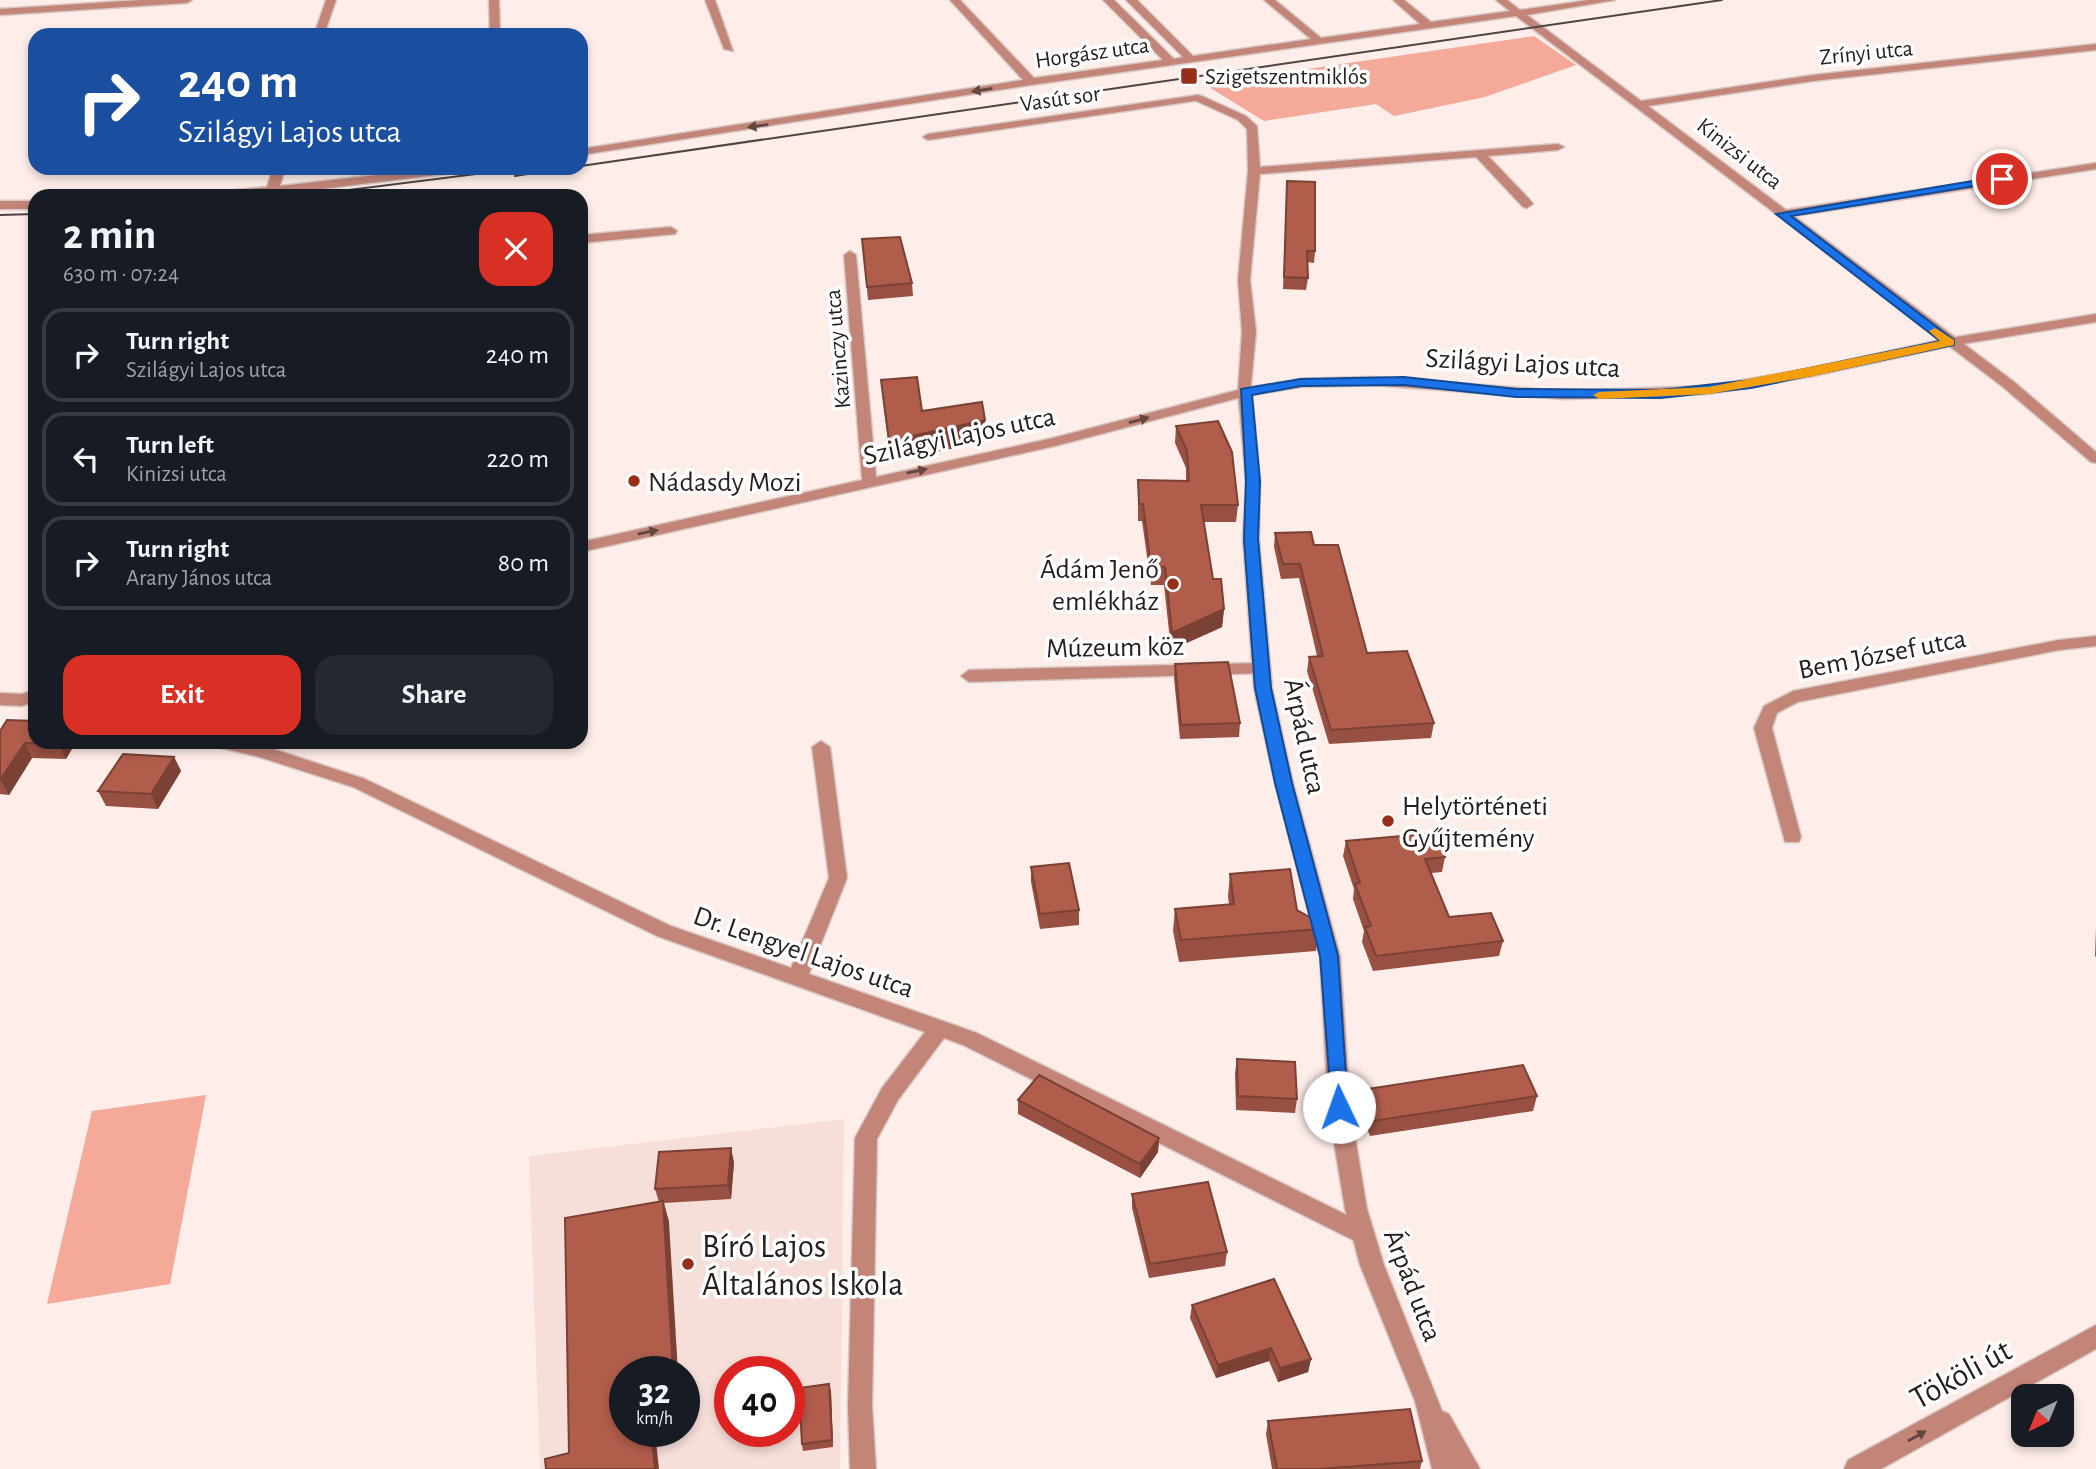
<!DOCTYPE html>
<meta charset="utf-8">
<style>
:root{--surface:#171b24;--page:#242831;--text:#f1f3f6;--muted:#9ea1a6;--line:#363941;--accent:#d93025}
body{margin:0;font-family:"Alegreya Sans",sans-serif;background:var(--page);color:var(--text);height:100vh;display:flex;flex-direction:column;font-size:26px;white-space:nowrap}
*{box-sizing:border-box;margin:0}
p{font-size:23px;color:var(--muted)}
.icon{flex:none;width:38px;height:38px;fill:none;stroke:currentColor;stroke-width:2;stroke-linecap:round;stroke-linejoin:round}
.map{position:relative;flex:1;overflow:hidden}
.side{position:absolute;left:28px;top:189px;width:560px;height:560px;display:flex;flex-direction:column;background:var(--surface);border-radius:21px;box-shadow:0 4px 10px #0003}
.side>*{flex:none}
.top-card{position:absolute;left:28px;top:28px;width:560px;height:147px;border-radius:21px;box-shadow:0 4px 10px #0003;background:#1a4fa0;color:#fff;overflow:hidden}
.needle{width:46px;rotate:223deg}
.controls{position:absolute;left:2011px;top:1384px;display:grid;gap:14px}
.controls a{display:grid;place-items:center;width:63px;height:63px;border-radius:14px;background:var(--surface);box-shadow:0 4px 10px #0003;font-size:35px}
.speed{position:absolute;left:609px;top:1356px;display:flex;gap:14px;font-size:35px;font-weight:700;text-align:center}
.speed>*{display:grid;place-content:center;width:91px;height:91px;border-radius:50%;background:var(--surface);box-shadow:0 4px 10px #0003;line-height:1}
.speed small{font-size:18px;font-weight:400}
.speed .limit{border:10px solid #d22;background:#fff;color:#111}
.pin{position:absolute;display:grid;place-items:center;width:60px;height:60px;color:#fff;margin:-30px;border:4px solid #fff;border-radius:50%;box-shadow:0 2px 7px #0007}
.me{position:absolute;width:77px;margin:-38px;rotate:357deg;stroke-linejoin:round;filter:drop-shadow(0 0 5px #0008)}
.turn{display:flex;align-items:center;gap:24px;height:147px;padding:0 35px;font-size:32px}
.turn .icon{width:91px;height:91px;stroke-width:2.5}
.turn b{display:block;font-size:49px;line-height:60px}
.round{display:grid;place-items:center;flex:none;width:74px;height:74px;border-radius:21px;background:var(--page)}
.overview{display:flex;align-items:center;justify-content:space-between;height:119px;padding:0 35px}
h1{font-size:42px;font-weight:600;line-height:52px}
.cta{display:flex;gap:14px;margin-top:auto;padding:14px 35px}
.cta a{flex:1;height:80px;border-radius:21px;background:var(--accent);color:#fff;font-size:28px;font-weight:600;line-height:80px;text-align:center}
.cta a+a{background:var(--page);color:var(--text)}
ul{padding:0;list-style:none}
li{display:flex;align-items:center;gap:21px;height:94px;margin:0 14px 10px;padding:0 21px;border:4px solid var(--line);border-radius:21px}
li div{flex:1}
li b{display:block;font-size:26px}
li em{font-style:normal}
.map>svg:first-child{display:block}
.built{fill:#f7dfd9;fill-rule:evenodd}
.green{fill:#f4a999}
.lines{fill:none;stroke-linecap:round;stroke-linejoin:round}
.service-casing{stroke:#d7c8c4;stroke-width:3}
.minor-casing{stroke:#d7c8c4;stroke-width:3}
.tertiary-casing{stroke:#d7c8c4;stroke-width:3}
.service{fill:#c28578;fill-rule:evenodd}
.minor{fill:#c28578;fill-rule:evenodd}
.tertiary{fill:#c28578;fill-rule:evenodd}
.tram{stroke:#4e4442;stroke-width:2}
.wall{fill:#975041}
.shaded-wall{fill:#7b4135}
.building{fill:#b05d4c;stroke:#7b4135;stroke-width:2}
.oneway{fill:#644741}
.route{fill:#1a73e8;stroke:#114b97;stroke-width:2}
.slow{fill:#f59e0b}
.poi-dot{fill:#972e1a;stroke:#fff;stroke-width:2.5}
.labels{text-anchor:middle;stroke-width:7;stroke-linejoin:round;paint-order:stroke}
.far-street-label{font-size:23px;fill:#261e1c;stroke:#fff}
.far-poi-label{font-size:23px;fill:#261e1c;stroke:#fff;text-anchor:start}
.street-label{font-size:28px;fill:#261e1c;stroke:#fff}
.poi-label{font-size:28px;fill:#261e1c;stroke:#fff;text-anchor:start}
.near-poi-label{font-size:33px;fill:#261e1c;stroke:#fff;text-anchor:start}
.near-street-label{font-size:33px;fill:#261e1c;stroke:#fff}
</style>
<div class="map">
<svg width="2096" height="1469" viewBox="0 0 2096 1469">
<rect width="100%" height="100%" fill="#feede9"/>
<path class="built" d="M844 1119 840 1469H540L529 1156ZM625 1372H684V1432H625ZM730 1372H789V1432H730Z"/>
<g class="green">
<polygon points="1534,36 1576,65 1485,97 1394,116 1376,104 1264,121 1204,84"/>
<polygon points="206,1095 170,1284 47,1304 92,1111"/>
</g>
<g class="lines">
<defs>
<polygon id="service" points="1198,95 1201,96 1201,100 928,140 923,137 928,134"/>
<g id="minor">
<polygon points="141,0 192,0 187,3 0,15 0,9"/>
<polygon points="326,0 336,0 324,35 314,35"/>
<polygon points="489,0 499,0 500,35 490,35"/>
<polygon points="705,0 715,0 733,51 724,49"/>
<polygon points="950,0 960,0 1034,78 1163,60 1103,0 1114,0 1174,59 1183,57 1126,0 1137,0 1193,56 1311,39 1264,0 1275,0 1321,38 1420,24 1393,0 1404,0 1431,22 1510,11 1496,0 1507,0 1520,10 1589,0 1615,0 1527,15 1641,101 1813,75 2096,44 2096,50 1813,81 1648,106 1786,210 2096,163 2096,169 1794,216 2013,381 2096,452 2096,463 2091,462 2003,387 1516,16 1031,85 581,155 581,149 1023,80"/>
<polygon points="1194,96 1202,96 1246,116 1257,126 1260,167 1558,144 1564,147 1558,150 1488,156 1531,201 1533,204 1527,208 1523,207 1476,157 1260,174 1250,280 1256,332 1250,395 1055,446 581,552 581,542 862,480 844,255 850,251 856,255 876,477 1053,438 1238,390 1242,332 1238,280 1248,171 1247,129 1238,120 1194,100"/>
<polygon points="273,168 285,168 280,186 438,168 475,168 469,171 272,195 211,196 217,192 267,187"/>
<rect x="0" y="201" width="35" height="8"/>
<polygon points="671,227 677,231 675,234 581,243 581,235"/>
<polygon points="2096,636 2096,646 2059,650 1798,702 1777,713 1772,728 1801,837 1799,842 1785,842 1754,728 1764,706 1793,691 2059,640"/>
<polygon points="1261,663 1267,665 1269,669 1267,673 969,682 961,676 969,670"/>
<polygon points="35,690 35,702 21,706 12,700 15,696"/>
<polygon points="821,741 830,747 847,878 809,974 977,1033 1371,1227 1374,1234 1371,1241 1363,1244 1355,1241 963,1045 944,1038 898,1100 877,1139 872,1406 876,1469 850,1469 848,1406 855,1138 882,1088 925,1032 657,936 353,787 256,756 212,746 209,742 258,744 365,779 671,926 791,968 829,878 812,747"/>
<polygon points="2096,1325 2096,1349 1881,1469 1844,1469 1848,1460"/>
</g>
<g id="tertiary">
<polygon points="2096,314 2096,322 1950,346 1813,376 1708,394 1564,399 1371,385 1301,387 1252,395 1260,481 1259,539 1272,688 1293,783 1340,956 1350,1106 1367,1209 1384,1265 1442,1411 1449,1414 1480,1469 1432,1469 1415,1401 1360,1265 1345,1209 1328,1106 1320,956 1275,783 1254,688 1243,539 1246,481 1238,392 1245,388 1301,379 1371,377 1564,391 1708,386 1813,368 1950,338"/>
<polygon points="0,693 21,694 30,700 21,706 0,705"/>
</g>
</defs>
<use href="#service" class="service-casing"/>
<use href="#minor" class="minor-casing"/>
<use href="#tertiary" class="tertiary-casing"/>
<use href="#service" class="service"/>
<use href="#minor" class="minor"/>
<use href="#tertiary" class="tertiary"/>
<g class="tram">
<polyline points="581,166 1722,0"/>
<polyline points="515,176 566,168"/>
<polyline points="301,196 523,168"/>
<polyline points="0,215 35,214"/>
</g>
</g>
<g class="wall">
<polygon points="1287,181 1315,251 1314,263 1307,262 1308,278 1306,290 1283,289"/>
<polygon points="862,239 912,283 913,296 868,300"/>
<polygon points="881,380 922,411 985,420 986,441 891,462 883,401"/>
<polygon points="1176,426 1238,505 1236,522 1204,522 1213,579 1224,609 1222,627 1171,650 1164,585 1151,585 1142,521 1138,521 1138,480 1186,481 1186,468 1175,443"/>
<polygon points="1275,533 1314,545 1367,653 1434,723 1431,738 1329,744 1307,671 1309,657 1317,656 1299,578 1281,579 1274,547"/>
<polygon points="1175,664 1240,723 1239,737 1180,739 1174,678"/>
<polygon points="0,731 35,742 76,742 66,759 32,758 9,795 0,794"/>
<polygon points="174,757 181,771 158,809 106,806 98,791"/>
<polygon points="1346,841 1445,857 1442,872 1431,873 1449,917 1503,941 1499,956 1373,971 1362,942 1364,931 1353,899 1354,889 1343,856"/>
<polygon points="1031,867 1079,910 1079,925 1040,929 1031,882"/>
<polygon points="1230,874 1297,910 1319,929 1316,951 1179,962 1173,931 1175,909 1229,904 1228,896"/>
<polygon points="2096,928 2096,957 2095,956"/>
<polygon points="1237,1059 1297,1099 1295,1113 1236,1110 1235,1073"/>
<polygon points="1361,1090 1537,1096 1533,1111 1370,1136 1358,1104"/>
<polygon points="1018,1100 1159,1138 1158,1152 1140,1178 1018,1114"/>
<polygon points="734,1162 731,1199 664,1203 669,1222 569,1453 659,1202 655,1189"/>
<polygon points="1132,1194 1227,1252 1225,1266 1149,1278 1132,1208"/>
<polygon points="1192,1305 1311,1359 1308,1372 1278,1382 1269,1361 1216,1378 1190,1318"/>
<polygon points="831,1391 833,1447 803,1451 802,1444"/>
<polygon points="1268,1421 1422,1461 1420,1469 1272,1469 1266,1434"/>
</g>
<g class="shaded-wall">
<polygon points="985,420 986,441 891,462 889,441"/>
<polygon points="1224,609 1222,627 1171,650 1172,633"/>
<polygon points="59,742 76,742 66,759 58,744"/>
<polygon points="25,743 32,758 9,795 1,780"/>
<polygon points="174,757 181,771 158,809 151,794"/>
<polygon points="1159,1138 1158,1152 1140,1178 1140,1164"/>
<polygon points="731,1148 734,1162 731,1199 728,1185"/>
<polygon points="663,1201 669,1222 678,1372 673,1372"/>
<polygon points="1271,1348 1269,1361 1216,1378 1218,1365"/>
<polygon points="1311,1359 1308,1372 1278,1382 1280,1368"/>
<polygon points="829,1384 831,1391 833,1447 832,1440"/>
<polygon points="651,1432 655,1432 659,1469 655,1469"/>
</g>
<g class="building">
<polygon points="1287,181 1315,182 1315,251 1307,251 1308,278 1284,277"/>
<polygon points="900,237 912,283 867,287 862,239"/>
<polygon points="917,377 922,411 982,402 985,420 889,441 881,380"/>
<polygon points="1218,421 1232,452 1238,505 1201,505 1213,579 1221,579 1224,609 1172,633 1165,567 1151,567 1143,504 1139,504 1138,480 1189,481 1187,451 1176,426"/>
<polygon points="1311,532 1314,545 1338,545 1367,653 1407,651 1434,723 1331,730 1309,657 1323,656 1300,564 1283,564 1275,533"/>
<polygon points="1228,662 1240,723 1181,725 1175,664"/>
<polygon points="7,720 35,721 35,742 59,742 58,744 25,743 0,780 0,731"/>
<polygon points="123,754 174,757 151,794 98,791"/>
<polygon points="1436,833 1445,857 1425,859 1449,917 1491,913 1503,941 1376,956 1365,927 1371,926 1355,884 1360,883 1346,841"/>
<polygon points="1069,863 1079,910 1040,914 1031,867"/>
<polygon points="1290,869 1297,910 1318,922 1319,929 1181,940 1175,909 1234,904 1230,874"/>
<polygon points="1237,1059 1295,1062 1297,1099 1238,1096"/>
<polygon points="1523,1065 1537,1096 1373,1121 1361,1090"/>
<polygon points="1039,1075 1159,1138 1140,1164 1018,1100"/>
<polygon points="731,1148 728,1185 655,1189 659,1152"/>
<polygon points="1208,1182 1227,1252 1150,1264 1132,1194"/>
<polygon points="663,1201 673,1372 625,1372 625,1432 651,1432 655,1469 546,1469 545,1459 569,1453 565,1218"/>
<polygon points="1274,1279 1311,1359 1280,1368 1271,1348 1218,1365 1192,1305"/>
<polygon points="829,1384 832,1440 802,1444 799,1388"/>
<polygon points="1410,1409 1422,1461 1319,1469 1277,1469 1268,1421"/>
</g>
<defs><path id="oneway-solid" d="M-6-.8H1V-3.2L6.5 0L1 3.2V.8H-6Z" transform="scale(1.75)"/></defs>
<g class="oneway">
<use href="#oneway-solid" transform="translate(982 90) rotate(171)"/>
<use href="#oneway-solid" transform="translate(758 126) rotate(172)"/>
<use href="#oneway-solid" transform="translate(1139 420) rotate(-15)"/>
<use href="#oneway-solid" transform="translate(917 471) rotate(-12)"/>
<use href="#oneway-solid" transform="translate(648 532) rotate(-12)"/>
<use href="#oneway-solid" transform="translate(1917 1436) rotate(-29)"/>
</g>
<polygon class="route" points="2002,176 2006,177 2006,181 1791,216 1954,340 1954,345 1751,388 1661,398 1516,397 1404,385 1301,386 1252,395 1260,481 1258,539 1271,688 1292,783 1338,956 1348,1107 1346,1112 1332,1112 1320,956 1275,783 1255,688 1244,539 1246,481 1241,389 1301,379 1404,377 1516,389 1661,390 1751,380 1940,341 1776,214"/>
<polygon class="slow" points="1935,328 1954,340 1954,345 1813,376 1709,394 1599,399 1593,395 1599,392 1709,387 1940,341 1929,331"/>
<g class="poi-dot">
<rect x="1180" y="67" width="18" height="18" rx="3.5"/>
<circle cx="634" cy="481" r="7"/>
<circle cx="1173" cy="584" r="7"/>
<circle cx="1388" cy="821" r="7"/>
<circle cx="688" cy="1264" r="7"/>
</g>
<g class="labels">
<g class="far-street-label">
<text transform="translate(1092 52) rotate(-8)" y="8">Horgász utca</text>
<text transform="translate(1866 52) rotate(-6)" y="8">Zrínyi utca</text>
<text transform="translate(1060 98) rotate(-8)" y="8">Vasút sor</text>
<text transform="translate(1740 153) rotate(38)" y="8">Kinizsi utca</text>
<text transform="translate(837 349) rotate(-95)" y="8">Kazinczy utca</text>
</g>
<g class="far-poi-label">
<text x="1205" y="84">Szigetszentmiklós</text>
</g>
<g class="street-label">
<text transform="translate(1523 362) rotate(3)" y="10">Szilágyi Lajos utca</text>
<text transform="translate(959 435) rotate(-12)" y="10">Szilágyi Lajos utca</text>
<text transform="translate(1115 646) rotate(-1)" y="10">Múzeum köz</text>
<text transform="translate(1882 653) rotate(-11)" y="10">Bem József utca</text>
<text transform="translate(1306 736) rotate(78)" y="10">Árpád utca</text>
<text transform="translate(804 951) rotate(19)" y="10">Dr. Lengyel Lajos utca</text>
<text transform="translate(1414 1285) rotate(69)" y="10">Árpád utca</text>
</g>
<g class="poi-label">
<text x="648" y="491">Nádasdy Mozi</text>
<text x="1159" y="578" text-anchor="end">Ádám Jenő<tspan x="1159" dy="32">emlékház</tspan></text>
<text x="1402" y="815">Helytörténeti<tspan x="1402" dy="32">Gyűjtemény</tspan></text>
</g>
<g class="near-poi-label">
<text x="702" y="1257">Bíró Lajos<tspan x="702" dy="38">Általános Iskola</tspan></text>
</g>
<g class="near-street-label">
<text transform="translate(1960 1373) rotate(-29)" y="12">Tököli út</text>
</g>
</g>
</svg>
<div class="controls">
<a><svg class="needle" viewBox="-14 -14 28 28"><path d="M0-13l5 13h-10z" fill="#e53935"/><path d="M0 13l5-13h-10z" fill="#9ea1a6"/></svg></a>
</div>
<div class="speed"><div>32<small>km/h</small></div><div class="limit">40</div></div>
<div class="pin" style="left:2002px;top:179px;background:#d93025"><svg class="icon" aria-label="arrive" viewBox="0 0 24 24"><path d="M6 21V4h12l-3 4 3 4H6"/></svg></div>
<svg class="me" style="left:1339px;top:1107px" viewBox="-20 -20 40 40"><circle r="19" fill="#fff"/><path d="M0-13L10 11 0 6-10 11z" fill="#1a73e8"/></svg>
<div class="top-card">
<div class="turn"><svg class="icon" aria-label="right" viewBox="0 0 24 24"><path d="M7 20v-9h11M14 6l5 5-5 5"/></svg><div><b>240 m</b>Szilágyi Lajos utca</div></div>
</div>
<section class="side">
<div class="overview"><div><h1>2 min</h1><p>630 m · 07:24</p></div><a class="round" style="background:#d93025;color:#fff"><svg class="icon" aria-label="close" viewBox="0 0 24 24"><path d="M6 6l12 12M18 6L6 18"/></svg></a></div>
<ul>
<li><svg class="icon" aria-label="right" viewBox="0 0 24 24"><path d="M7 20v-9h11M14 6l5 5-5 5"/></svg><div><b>Turn right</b><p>Szilágyi Lajos utca</p></div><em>240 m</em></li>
<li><svg class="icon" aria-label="left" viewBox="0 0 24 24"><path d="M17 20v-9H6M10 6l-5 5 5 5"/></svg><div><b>Turn left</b><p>Kinizsi utca</p></div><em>220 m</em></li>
<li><svg class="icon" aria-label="right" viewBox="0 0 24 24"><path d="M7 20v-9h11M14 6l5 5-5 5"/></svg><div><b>Turn right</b><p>Arany János utca</p></div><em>80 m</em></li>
</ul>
<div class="cta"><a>Exit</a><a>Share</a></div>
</section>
</div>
